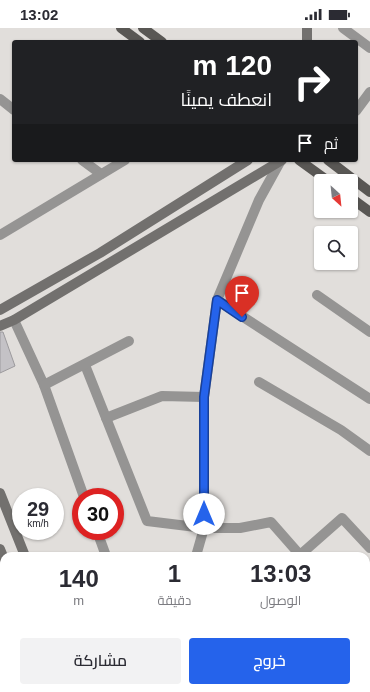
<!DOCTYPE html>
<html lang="ar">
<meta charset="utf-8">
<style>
:root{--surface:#fff;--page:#f2f2f3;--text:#2b2b33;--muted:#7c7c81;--accent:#2563eb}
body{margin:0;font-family:Arial,Cairo,sans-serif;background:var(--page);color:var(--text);direction:rtl;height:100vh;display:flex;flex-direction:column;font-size:15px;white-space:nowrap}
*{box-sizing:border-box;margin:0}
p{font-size:13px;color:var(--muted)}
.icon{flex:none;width:22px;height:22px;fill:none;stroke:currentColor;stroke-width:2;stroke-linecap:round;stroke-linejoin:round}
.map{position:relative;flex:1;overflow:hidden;direction:ltr}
.drawer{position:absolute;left:0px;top:524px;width:370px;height:140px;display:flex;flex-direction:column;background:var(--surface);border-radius:12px 12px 0 0;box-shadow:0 1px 3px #0004;direction:rtl}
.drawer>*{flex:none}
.top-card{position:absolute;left:12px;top:12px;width:346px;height:122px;border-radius:4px;box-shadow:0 1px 3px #0004;direction:rtl;background:#202124;color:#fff;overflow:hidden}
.needle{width:26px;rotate:153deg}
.tools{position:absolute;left:314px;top:146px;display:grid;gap:8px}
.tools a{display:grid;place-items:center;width:44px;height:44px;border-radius:4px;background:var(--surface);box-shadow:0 1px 3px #0004;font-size:20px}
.speed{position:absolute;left:12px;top:460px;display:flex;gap:8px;font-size:20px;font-weight:700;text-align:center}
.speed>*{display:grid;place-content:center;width:52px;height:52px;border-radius:50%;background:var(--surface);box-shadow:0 1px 3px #0004;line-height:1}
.speed small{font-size:10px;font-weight:400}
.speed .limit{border:6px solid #d22;background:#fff;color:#111}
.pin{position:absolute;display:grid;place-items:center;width:34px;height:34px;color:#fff;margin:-41px -17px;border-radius:50% 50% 50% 0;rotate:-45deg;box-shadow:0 0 4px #0007}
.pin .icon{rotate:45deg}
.me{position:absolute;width:44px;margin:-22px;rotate:0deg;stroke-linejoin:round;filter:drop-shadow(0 0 3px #0008)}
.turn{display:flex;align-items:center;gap:14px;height:84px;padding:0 20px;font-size:18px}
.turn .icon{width:52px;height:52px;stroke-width:2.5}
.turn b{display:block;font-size:28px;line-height:34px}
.then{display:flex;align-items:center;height:38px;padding:0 20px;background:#0003;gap:8px;font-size:15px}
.eta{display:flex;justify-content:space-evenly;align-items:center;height:68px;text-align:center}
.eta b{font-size:24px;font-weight:600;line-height:28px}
.cta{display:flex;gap:8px;margin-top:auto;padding:8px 20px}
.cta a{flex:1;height:46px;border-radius:4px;background:var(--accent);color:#fff;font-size:16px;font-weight:600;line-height:46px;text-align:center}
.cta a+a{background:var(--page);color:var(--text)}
.status{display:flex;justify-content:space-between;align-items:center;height:28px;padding:0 20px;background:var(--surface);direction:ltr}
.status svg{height:11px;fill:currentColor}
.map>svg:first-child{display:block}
.building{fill:#c4c2c6;stroke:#9c9a9d}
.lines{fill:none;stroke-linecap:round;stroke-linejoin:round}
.street{stroke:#959493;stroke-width:10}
.secondary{stroke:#72706e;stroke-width:10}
.primary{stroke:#595754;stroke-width:10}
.route-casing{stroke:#184099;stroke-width:10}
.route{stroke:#2563eb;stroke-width:7}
</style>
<div class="status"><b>13:02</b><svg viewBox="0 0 49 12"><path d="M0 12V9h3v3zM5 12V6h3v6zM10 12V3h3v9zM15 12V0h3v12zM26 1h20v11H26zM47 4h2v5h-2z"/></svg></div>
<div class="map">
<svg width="370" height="664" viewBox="0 0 370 664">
<rect width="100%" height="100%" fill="#e1dedb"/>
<polygon class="building" points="0,304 3,304 15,338 0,345"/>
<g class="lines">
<g class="street">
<polyline points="343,0 370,20"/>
<polyline points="0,71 14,82"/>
<polyline points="356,83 370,64"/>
<polyline points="82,132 101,146"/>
<polyline points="0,207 125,132"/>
<polyline points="317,267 370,304"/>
<polyline points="217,272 370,371"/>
<polyline points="14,292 44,357 84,469"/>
<polyline points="85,337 147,493 204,500 240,500 271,494 300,527 342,490 370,520"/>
<polyline points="259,354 341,402 370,423"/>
<polyline points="44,357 129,313"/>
<polyline points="106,390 162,368 204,369"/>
<polyline points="97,503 106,528"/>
<polyline points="196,528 204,500 204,369 217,272 259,172 280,134"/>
<polyline points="0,591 4,590"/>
<polyline points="153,660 155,664"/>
<polyline points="46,664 56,661"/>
<polyline points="249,664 258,660"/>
</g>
<g class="secondary">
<polyline points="307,0 307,14"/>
<polyline points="0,282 100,225 248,132"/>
<polyline points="0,298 14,292 282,132"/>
<polyline points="0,465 25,528"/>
<polyline points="0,521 4,531"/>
<polyline points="55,660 57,664"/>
<polyline points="77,660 79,664"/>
</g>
<g class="primary">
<polyline points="121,0 140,14"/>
<polyline points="143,0 162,14"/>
<polyline points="299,132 328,153"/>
<polyline points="328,132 370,164"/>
<polyline points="351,170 370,184"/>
</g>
</g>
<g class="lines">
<defs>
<polyline id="route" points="204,486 204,369 217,272 242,289"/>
</defs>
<use href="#route" class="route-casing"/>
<use href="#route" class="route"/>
</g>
</svg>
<div class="tools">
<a><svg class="needle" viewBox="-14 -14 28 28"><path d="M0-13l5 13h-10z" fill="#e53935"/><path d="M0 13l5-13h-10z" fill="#7c7c81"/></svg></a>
<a><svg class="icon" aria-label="search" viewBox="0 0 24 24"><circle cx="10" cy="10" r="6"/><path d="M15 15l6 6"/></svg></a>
</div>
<div class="speed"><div>29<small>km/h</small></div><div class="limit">30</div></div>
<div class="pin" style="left:242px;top:289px;background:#d93025"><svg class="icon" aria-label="arrive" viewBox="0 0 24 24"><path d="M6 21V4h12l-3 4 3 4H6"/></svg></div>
<svg class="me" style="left:204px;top:486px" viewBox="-20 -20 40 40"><circle r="19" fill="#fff"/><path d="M0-13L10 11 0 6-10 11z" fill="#2563eb"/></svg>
<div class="top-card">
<div class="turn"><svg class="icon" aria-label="right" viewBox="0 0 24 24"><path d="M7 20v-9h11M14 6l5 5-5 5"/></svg><div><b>120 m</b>انعطف يمينًا</div></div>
<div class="then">ثم<svg class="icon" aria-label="arrive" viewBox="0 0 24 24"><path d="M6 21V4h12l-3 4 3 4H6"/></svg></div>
</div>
<section class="drawer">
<div class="eta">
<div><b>13:03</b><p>الوصول</p></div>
<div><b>1</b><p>دقيقة</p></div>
<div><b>140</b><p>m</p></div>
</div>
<div class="cta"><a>خروج</a><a>مشاركة</a></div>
</section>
</div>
